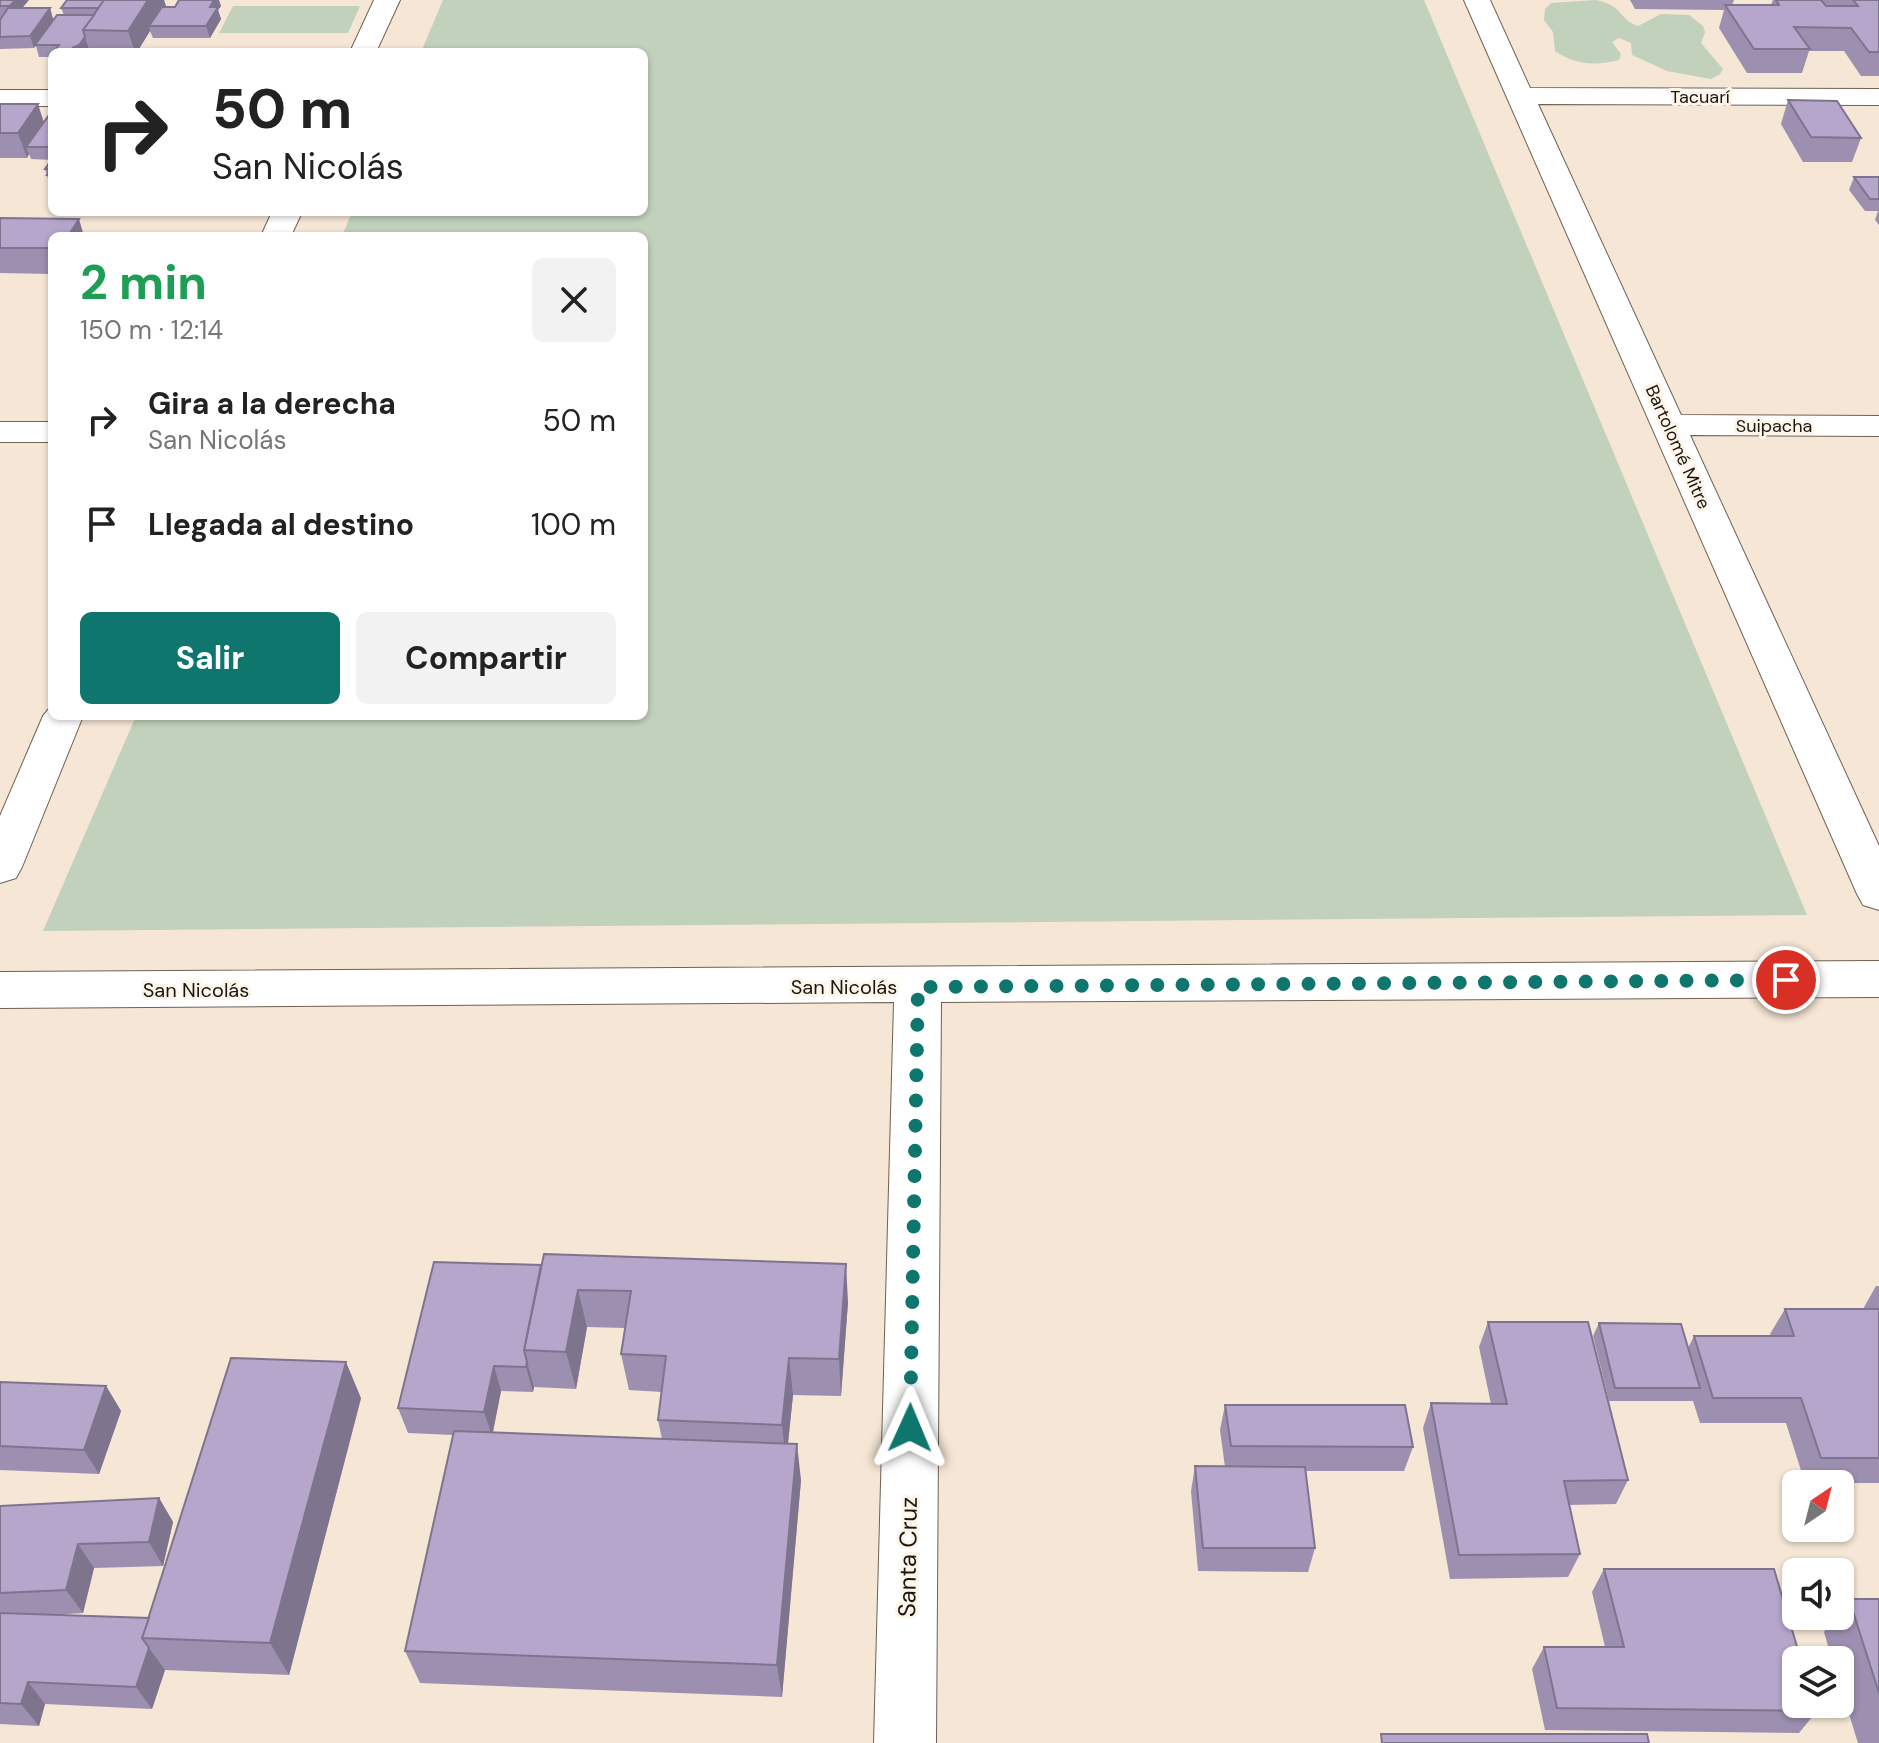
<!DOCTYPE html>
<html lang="es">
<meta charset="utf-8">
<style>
:root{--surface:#fff;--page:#f2f2f2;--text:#222;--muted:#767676;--accent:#0f766e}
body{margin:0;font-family:"DM Sans",sans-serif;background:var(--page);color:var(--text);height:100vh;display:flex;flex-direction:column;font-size:30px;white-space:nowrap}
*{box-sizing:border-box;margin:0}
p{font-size:26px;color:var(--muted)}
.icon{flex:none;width:44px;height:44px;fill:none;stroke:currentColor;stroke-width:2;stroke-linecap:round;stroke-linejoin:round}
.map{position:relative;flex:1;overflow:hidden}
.drawer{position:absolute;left:48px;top:232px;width:600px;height:488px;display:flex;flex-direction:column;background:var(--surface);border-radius:12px;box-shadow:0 2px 6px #0004}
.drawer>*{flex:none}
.banner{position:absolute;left:48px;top:48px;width:600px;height:168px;border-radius:12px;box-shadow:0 2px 6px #0004;background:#fff;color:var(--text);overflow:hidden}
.needle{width:52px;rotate:35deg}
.tools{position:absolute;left:1782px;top:1470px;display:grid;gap:16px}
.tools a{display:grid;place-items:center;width:72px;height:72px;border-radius:12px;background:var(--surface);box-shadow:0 2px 6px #0004;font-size:40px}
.pin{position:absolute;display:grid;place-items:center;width:68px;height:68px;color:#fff;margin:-34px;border:4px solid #fff;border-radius:50%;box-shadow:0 2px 8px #0007}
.me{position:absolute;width:88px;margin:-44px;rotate:1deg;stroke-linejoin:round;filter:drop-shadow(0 0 6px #0008)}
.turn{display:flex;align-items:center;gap:28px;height:168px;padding:0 32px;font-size:36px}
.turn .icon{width:104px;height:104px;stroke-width:2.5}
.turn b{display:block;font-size:56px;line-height:68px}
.round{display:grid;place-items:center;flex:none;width:84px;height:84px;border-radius:12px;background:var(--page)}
.headline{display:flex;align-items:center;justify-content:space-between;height:136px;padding:0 32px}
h1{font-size:48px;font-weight:700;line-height:60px;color:#1e9e55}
.action{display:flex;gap:16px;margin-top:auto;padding:16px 32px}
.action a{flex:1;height:92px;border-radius:12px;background:var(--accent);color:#fff;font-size:32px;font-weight:700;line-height:92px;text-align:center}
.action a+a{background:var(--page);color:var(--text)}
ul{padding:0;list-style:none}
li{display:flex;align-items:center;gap:24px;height:104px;padding:0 32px}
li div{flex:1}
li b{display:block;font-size:30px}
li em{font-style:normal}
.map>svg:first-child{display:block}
.green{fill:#c1d1bb}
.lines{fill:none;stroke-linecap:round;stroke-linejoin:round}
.minor-casing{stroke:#6e6253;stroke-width:2}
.minor{fill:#fff;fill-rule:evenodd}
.wall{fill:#9d8faf;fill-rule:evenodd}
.shaded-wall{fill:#7f748e}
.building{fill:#b6a6cb;stroke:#7f748e;stroke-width:2}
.route{stroke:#0f766e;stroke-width:14;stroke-dasharray:0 25.2}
.labels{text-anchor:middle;stroke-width:6;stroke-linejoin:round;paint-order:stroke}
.far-street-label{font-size:18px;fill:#1a160f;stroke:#fdf5ea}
.street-label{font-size:20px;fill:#1a160f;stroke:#fdf5ea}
.near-street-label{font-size:24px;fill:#1a160f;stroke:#fdf5ea}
</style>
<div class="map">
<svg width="1879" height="1743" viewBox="0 0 1879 1743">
<rect width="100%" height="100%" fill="#f5e6d5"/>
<g class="green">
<polygon points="443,0 1424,0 1807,915 43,931 136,716 644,716 644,236 342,236 352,212 644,212 644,52 421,52"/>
<path d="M1596 0C1623 5 1619 20 1638 26L1661 14 1689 15 1703 26 1705 32 1701 43 1723 69 1720 74 1711 79 1667 71 1632 55 1631 43 1619 38 1612 42 1621 54 1619 60C1595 66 1575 65 1555 51L1553 32 1544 20 1545 9 1551 3Z"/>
<polygon points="233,6 360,6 348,33 219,33"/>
</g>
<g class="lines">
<defs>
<g id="minor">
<polygon points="374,0 400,0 376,52 350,52"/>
<polygon points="1464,0 1490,0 1530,88 1879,89 1879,105 1538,104 1681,415 1879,416 1879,436 1690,435 1879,846 1879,910 1863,905 1857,894"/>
<rect x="0" y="90" width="52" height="16"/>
<polygon points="272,212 302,212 291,236 261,236"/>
<rect x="0" y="422" width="52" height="20"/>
<polygon points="52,705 52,716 83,716 22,867 16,878 0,883 0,816 43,716"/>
<polygon points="1879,961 1879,997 941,1002 936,1743 874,1743 894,1002 0,1008 0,972"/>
</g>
</defs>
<use href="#minor" class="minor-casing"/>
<use href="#minor" class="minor"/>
</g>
<g class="wall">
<polygon points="0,0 22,8 50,8 53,19 64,15 61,8 67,0 164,0 166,7 221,6 218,10 221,19 210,38 153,38 150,31 137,52 90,52 89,49 86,52 52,52 52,57 39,57 36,46 34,48 0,49 0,20 1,18 0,18"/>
<polygon points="1630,0 1734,0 1732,5 1771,5 1773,0 1879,0 1879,76 1861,76 1844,51 1809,51 1802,73 1747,73 1719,28 1724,10 1635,9"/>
<polygon points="1788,100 1861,138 1852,162 1803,162 1781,124"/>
<polygon points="0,104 44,122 52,115 52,188 51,188 45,169 52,160 31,159 29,154 27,158 0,158"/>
<polygon points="1854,177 1879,177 1879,225 1875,220 1878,211 1865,211 1849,190"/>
<polygon points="0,218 52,236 52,274 0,273"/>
<path d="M541 1265 848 1302 841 1396 793 1395 788 1444 801 1480 782 1697 420 1683 405 1651 453 1435 408 1433 398 1408ZM587 1327 625 1328 621 1354 629 1390 662 1392 658 1420 662 1439 493 1432 501 1391 533 1392 534 1387 576 1389Z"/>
<polygon points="1876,1286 1879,1286 1879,1483 1805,1483 1786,1423 1700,1423 1693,1401 1609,1401 1593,1336 1599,1323 1688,1348 1694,1336 1771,1336 1770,1334 1785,1309 1863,1309"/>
<polygon points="1488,1322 1628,1480 1616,1504 1569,1505 1580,1554 1568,1577 1450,1579 1423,1428 1431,1403 1491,1404 1479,1347"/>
<polygon points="0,1382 106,1386 121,1411 99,1474 0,1470"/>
<polygon points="361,1398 289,1675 165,1670 152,1709 45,1704 39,1726 0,1724 0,1506 159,1498 173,1522 163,1566 94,1568 83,1613 52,1615 149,1618"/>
<polygon points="1225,1405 1413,1447 1404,1471 1306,1471 1315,1548 1308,1572 1198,1571 1191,1491 1195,1466 1225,1467 1220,1430"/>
<polygon points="1604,1569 1817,1711 1799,1733 1545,1730 1532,1669 1544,1647 1605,1647 1592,1592"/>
<polygon points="1849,1599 1879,1599 1879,1743 1858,1743 1840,1685 1840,1660 1832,1660 1824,1632 1836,1616 1840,1616 1840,1610"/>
</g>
<g class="shaded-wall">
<polygon points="15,0 29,0 14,18 10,6"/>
<polygon points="148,0 164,0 166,6 153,26 149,26 150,31 137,52 135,52 128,31"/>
<polygon points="214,0 219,0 221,6 218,10 221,19 210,38 206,26 210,7"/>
<polygon points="50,8 53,19 34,48 30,36"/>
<polygon points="85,37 89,49 86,52 73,52 72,48"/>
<polygon points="38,104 46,129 26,147 29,154 27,158 18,133"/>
<polygon points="79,219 84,236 68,236"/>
<polygon points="846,1264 848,1302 841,1396 839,1359"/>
<polygon points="578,1290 587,1327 576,1389 566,1352"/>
<polygon points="789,1358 793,1395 786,1461 782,1425"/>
<polygon points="346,1362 361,1398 289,1675 270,1643"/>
<polygon points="527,1362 534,1387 533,1392 526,1367"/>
<polygon points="494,1366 501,1391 492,1436 484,1412"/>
<polygon points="106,1386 121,1411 99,1474 84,1450"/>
<polygon points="797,1444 801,1480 782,1697 777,1665"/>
<polygon points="159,1498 173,1522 163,1566 149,1542"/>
<polygon points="78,1544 94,1568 83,1613 66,1590"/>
<polygon points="149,1648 165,1670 152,1709 136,1687"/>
<polygon points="28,1682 45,1704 39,1726 21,1704"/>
</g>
<g class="building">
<polygon points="0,0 15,0 10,6 0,6"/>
<polygon points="67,0 104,0 99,8 61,8"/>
<polygon points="104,0 148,0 128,31 83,30"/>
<polygon points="179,0 214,0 210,7 218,7 206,26 149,26 162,7 175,7"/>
<polygon points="1776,0 1821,0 1826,6 1858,6 1853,0 1879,0 1879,52 1869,52 1851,28 1794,27 1810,49 1754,49 1725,5 1779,5"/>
<polygon points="8,8 50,8 30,36 0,37 0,20"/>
<polygon points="57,15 94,15 83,30 85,37 79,45 72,48 80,48 78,52 54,52 59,45 35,45"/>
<polygon points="1788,100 1837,101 1861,138 1811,137"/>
<polygon points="0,104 38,104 18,133 0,133"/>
<polygon points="49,115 52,115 52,147 26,147"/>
<polygon points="52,159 52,175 47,175 51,169 45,169"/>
<polygon points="1854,177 1879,177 1879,199 1870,199"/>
<polygon points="0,218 79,219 68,236 52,236 52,248 0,248"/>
<polygon points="544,1254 846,1264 839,1359 789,1358 782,1425 658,1420 666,1356 621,1354 631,1291 578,1290 566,1352 524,1350"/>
<polygon points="434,1262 541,1265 524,1350 527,1362 526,1367 494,1366 484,1412 398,1408"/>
<polygon points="1785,1309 1879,1309 1879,1458 1821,1458 1801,1398 1713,1398 1694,1336 1794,1336"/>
<polygon points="1488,1322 1588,1322 1628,1480 1564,1481 1580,1554 1459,1555 1431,1403 1507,1404"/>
<polygon points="1599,1323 1681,1324 1700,1388 1615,1388"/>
<polygon points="231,1358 346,1362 270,1643 142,1638"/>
<polygon points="0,1382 106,1386 84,1450 0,1446"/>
<polygon points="1225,1405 1405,1405 1413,1447 1231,1446"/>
<polygon points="454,1431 797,1444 777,1665 405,1651"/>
<polygon points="1195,1466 1305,1467 1315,1548 1203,1548"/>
<polygon points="159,1498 149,1542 78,1544 66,1590 0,1593 0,1506"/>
<polygon points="1604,1569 1774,1569 1801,1660 1796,1660 1796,1704 1815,1704 1817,1711 1557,1708 1544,1647 1624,1647"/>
<polygon points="1849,1599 1879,1599 1879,1693"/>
<polygon points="0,1613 149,1618 142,1638 149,1648 136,1687 28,1682 21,1704 0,1703"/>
<polygon points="1381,1734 1647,1734 1649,1743 1382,1743"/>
</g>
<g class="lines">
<polyline class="route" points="910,1428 918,987 1786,980"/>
</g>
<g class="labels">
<g class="far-street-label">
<text x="1700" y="103">Tacuarí</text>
<text x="1774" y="432">Suipacha</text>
<text transform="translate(1678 447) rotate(66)" y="6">Bartolomé Mitre</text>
</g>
<g class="street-label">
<text x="844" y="994">San Nicolás</text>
<text x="196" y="997">San Nicolás</text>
</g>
<g class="near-street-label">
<text transform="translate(908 1557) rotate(-89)" y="8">Santa Cruz</text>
</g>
</g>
</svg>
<div class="tools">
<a><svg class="needle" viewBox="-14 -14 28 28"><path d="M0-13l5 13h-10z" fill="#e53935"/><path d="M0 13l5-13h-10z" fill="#767676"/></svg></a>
<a><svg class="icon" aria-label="sound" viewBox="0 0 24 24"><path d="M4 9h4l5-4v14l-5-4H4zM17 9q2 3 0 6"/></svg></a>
<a><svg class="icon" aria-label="layers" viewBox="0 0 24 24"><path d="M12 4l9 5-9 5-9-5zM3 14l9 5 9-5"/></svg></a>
</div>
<div class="pin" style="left:1786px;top:980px;background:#d93025"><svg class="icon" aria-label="arrive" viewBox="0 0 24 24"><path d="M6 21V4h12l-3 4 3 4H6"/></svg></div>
<svg class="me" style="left:910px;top:1428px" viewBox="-20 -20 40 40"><path d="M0-17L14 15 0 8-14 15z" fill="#0f766e" stroke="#fff" stroke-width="4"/></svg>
<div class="banner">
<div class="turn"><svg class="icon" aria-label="right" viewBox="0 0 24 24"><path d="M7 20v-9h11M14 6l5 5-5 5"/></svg><div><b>50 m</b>San Nicolás</div></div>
</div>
<section class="drawer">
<div class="headline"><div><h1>2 min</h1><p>150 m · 12:14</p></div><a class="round"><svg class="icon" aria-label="close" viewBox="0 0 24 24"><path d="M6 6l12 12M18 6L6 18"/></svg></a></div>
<ul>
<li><svg class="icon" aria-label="right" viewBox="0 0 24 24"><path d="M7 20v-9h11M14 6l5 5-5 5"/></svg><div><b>Gira a la derecha</b><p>San Nicolás</p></div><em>50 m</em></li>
<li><svg class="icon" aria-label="arrive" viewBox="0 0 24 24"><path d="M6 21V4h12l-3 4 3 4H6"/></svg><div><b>Llegada al destino</b></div><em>100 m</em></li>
</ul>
<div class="action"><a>Salir</a><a>Compartir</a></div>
</section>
</div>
